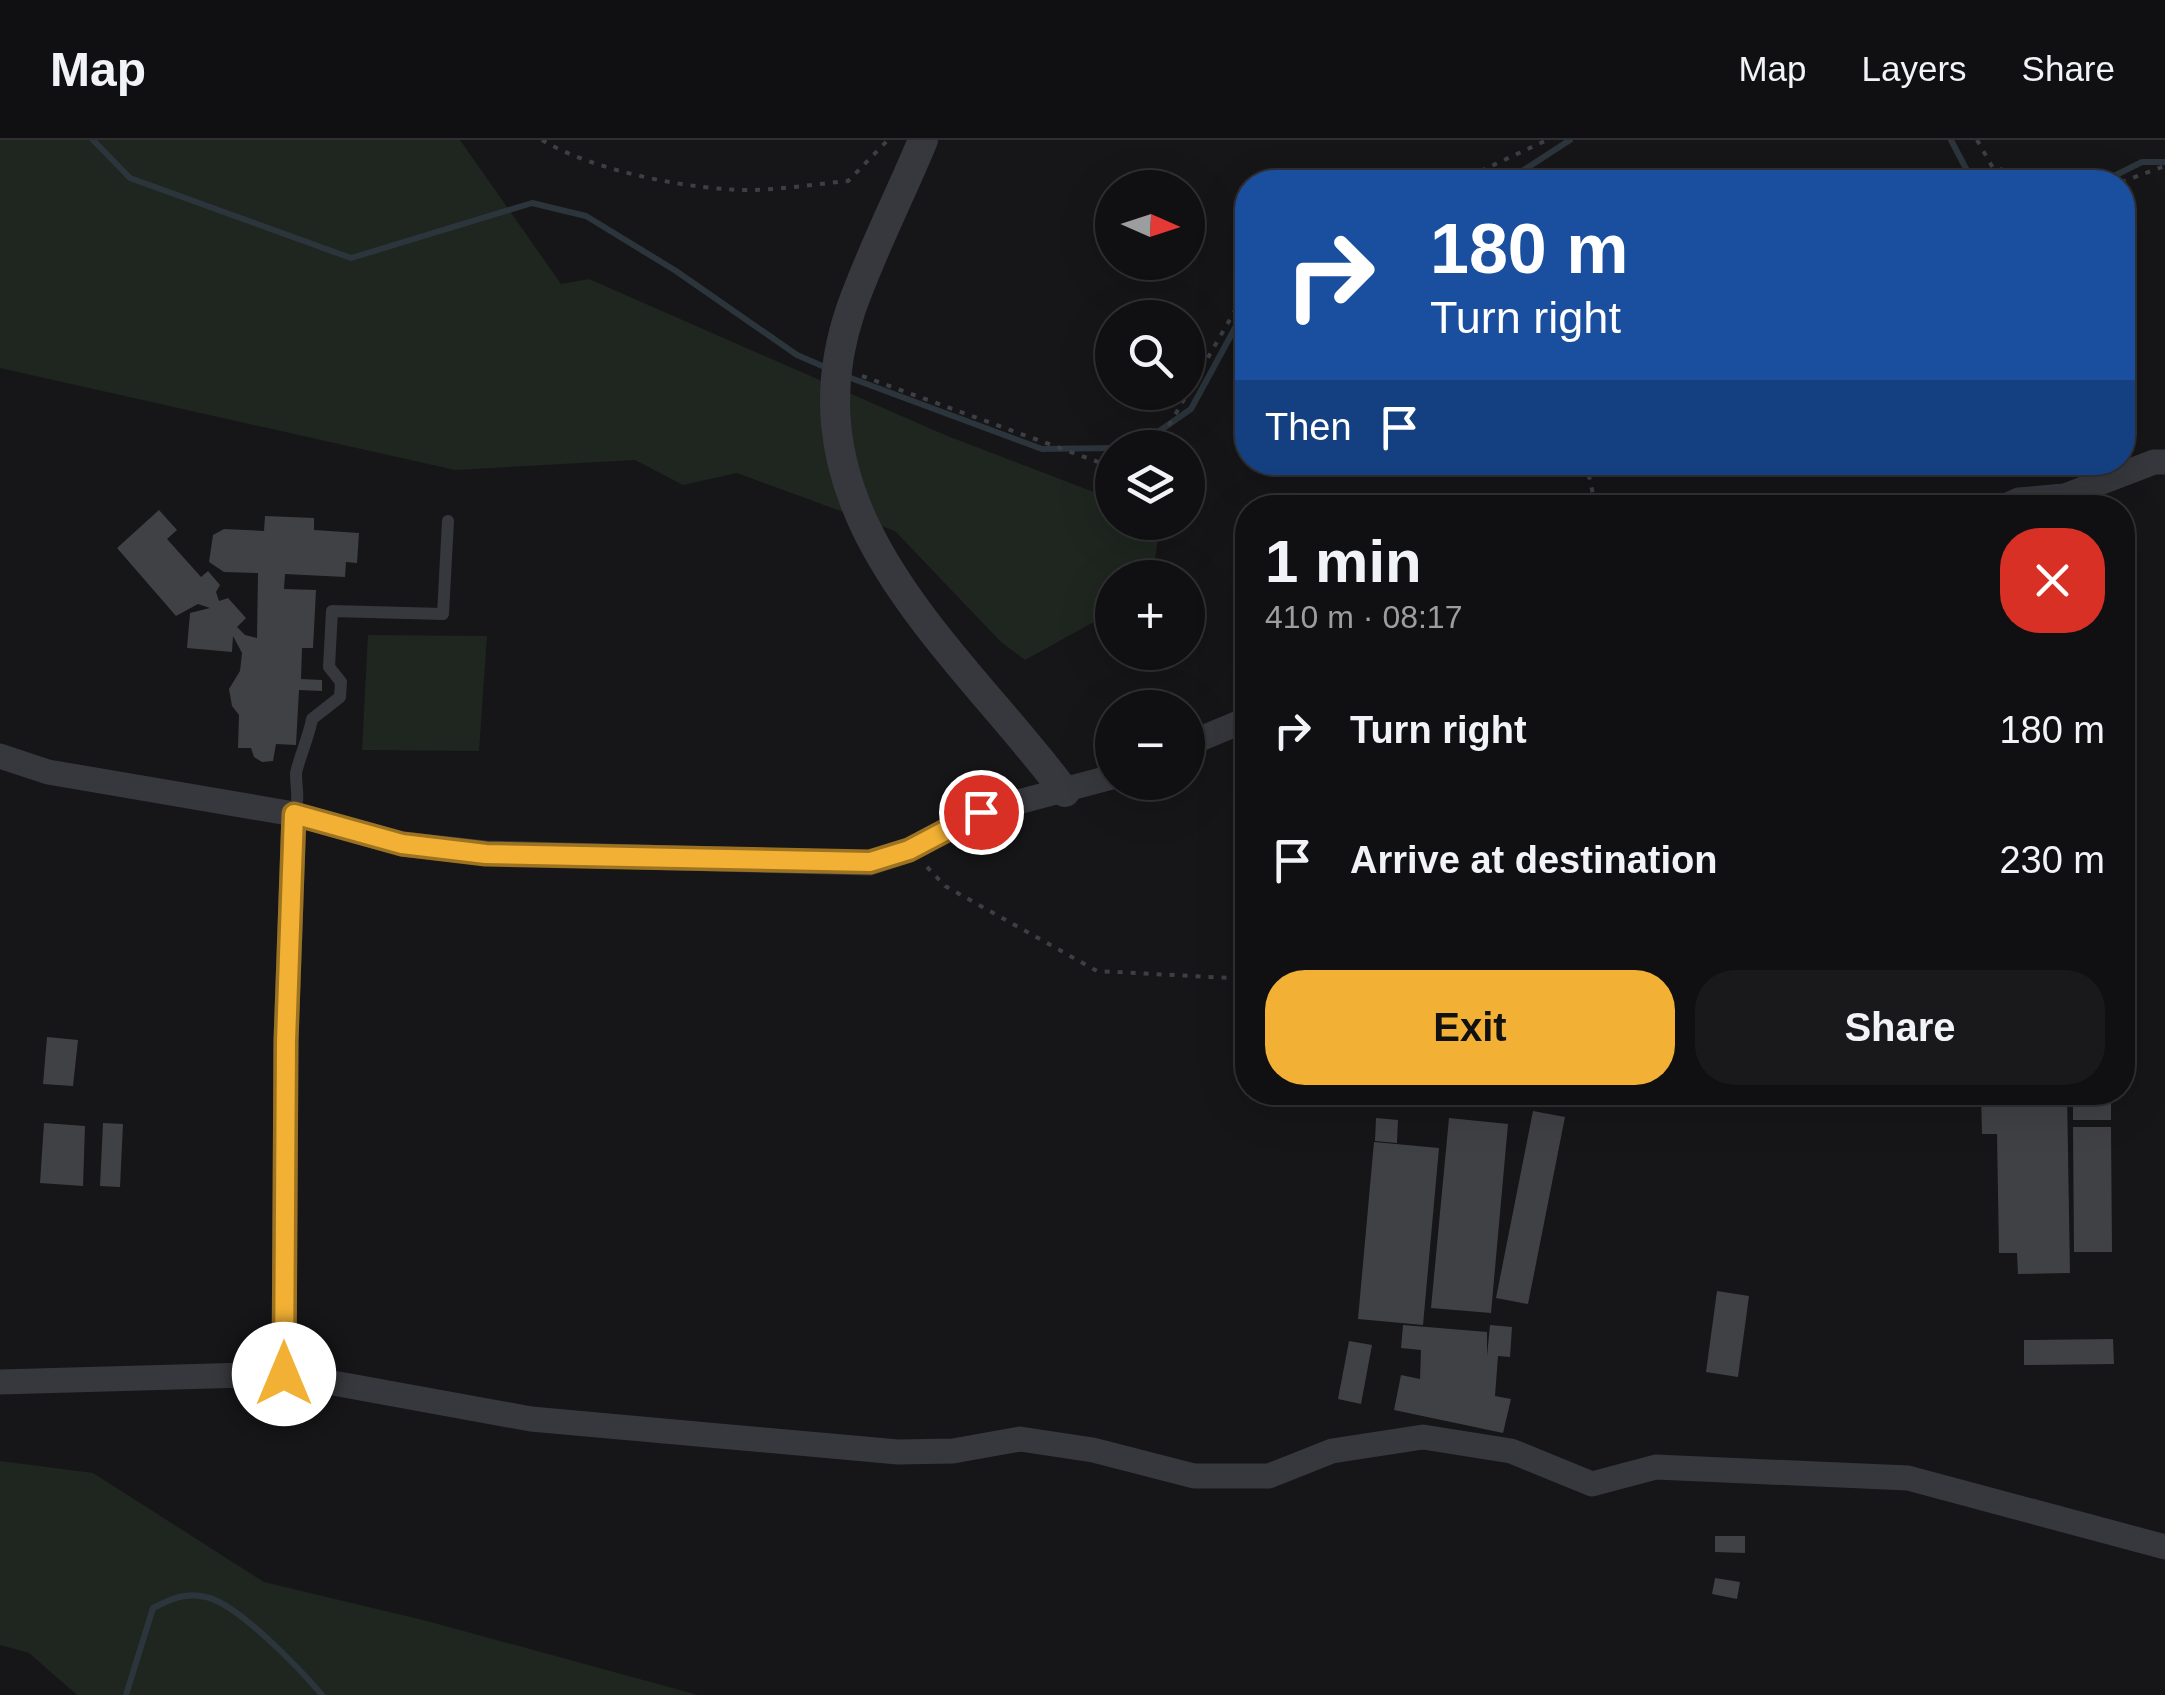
<!DOCTYPE html>
<meta charset="utf-8">
<style>
:root{--surface:#101012;--page:#19191b;--text:#f1f3f6;--muted:#9c9d9f;--line:#303032;--accent:#f2b134}
body{margin:0;font-family:Helvetica,sans-serif;background:var(--page);color:var(--text);height:100vh;display:flex;flex-direction:column;font-size:38px;white-space:nowrap}
*{box-sizing:border-box;margin:0}
p{font-size:32px;color:var(--muted)}
.icon{flex:none;width:55px;height:55px;fill:none;stroke:currentColor;stroke-width:2;stroke-linecap:round;stroke-linejoin:round}
.map{position:relative;flex:1;overflow:hidden}
.side{position:absolute;left:1235px;top:355px;width:900px;height:610px;display:flex;flex-direction:column;background:var(--surface);border-radius:40px;box-shadow:0 10px 40px #0002,0 0 0 2px var(--line)}
.side>*{flex:none}
.top-card{position:absolute;left:1235px;top:30px;width:900px;height:305px;border-radius:40px;box-shadow:0 10px 40px #0002,0 0 0 2px var(--line);background:#1a4fa0;color:#fff;overflow:hidden}
.needle{width:65px;rotate:93deg}
.buttons{position:absolute;left:1095px;top:30px;display:grid;gap:20px}
.buttons a{display:grid;place-items:center;width:110px;height:110px;border-radius:50%;background:var(--surface);box-shadow:0 10px 40px #0002,0 0 0 2px var(--line);font-size:50px}
.pin{position:absolute;display:grid;place-items:center;width:85px;height:85px;color:#fff;margin:-42px;border:5px solid #fff;border-radius:50%;box-shadow:0 2px 10px #0007}
.me{position:absolute;width:110px;margin:-55px;rotate:0deg;stroke-linejoin:round;filter:drop-shadow(0 0 8px #0008)}
.turn{display:flex;align-items:center;gap:35px;height:210px;padding:0 30px;font-size:45px}
.turn .icon{width:130px;height:130px;stroke-width:2.5}
.turn b{display:block;font-size:70px;line-height:85px}
.then{display:flex;align-items:center;height:95px;padding:0 30px;background:#0003;gap:20px;font-size:38px}
.round{display:grid;place-items:center;flex:none;width:105px;height:105px;border-radius:40px;background:var(--page)}
.headline{display:flex;align-items:center;justify-content:space-between;height:170px;padding:0 30px}
h1{font-size:60px;font-weight:700;line-height:75px}
.action{display:flex;gap:20px;margin-top:auto;padding:20px 30px}
.action a{flex:1;height:115px;border-radius:40px;background:var(--accent);color:#111;font-size:40px;font-weight:700;line-height:115px;text-align:center}
.action a+a{background:var(--page);color:var(--text)}
ul{padding:0;list-style:none}
li{display:flex;align-items:center;gap:30px;height:130px;padding:0 30px}
li div{flex:1}
li b{display:block;font-size:38px}
li em{font-style:normal}
header{display:flex;align-items:center;gap:60px;box-sizing:border-box;height:140px;padding:0 50px;background:var(--surface);border-bottom:2px solid var(--line)}
header strong{font-size:48px}
nav{display:flex;gap:55px;margin-inline-start:auto;font-size:35px}
.map>svg:first-child{display:block}
.green{fill:#1e261f}
.lines{fill:none;stroke-linecap:round;stroke-linejoin:round}
.stream{stroke:#2c353c;stroke-width:6}
.building{fill:#404145}
.path{stroke:#3d3f44;stroke-width:4;stroke-dasharray:5 8;stroke-linecap:butt}
.service{stroke:#37383d;stroke-width:12}
.minor{stroke:#37383d;stroke-width:25}
.tertiary{stroke:#37383d;stroke-width:30}
.route-casing{stroke:#9d7322;stroke-width:25}
.route{stroke:#f2b134;stroke-width:18}
</style>
<header>
<strong>Map</strong>
<nav><a>Map</a><a>Layers</a><a>Share</a></nav>
</header>
<div class="map">
<svg width="2165" height="1555" viewBox="0 0 2165 1555">
<rect width="100%" height="100%" fill="#161618"/>
<g class="green">
<polygon points="0,0 460,0 561,144 589,139 945,295 1112,359 1112,382 1160,383 1154,427 1145,437 1112,438 1112,472 1025,520 1001,502 895,391 737,333 683,345 635,320 455,330 0,228"/>
<polygon points="368,495 487,496 479,611 362,610"/>
<polygon points="0,1321 93,1333 264,1442 427,1481 698,1555 77,1555 29,1513 0,1505"/>
</g>
<g class="lines">
<g class="stream">
<polyline points="93,0 130,38 351,118 532,63 586,76 676,131 797,215 827,228"/>
<polyline points="1951,0 1973,42"/>
<polyline points="1494,42 1510,39 1570,0"/>
<polyline points="2102,42 2142,22 2165,22"/>
<polyline points="848,237 1042,309 1112,308"/>
<polyline points="1116,308 1142,303 1191,269 1248,164"/>
<path d="M126 1555 153 1468C171 1459 185 1452 206 1457 238 1464 300 1529 322 1555"/>
</g>
</g>
<g class="building">
<polygon points="159,370 177,390 167,399 201,437 208,431 220,445 216,452 219,461 228,458 246,478 237,487 245,495 257,498 258,433 224,432 209,422 213,395 224,389 264,391 265,376 314,378 314,390 359,393 357,423 346,422 345,437 285,434 284,449 316,450 313,508 302,508 301,539 322,540 322,551 299,550 296,605 276,604 273,621 262,622 254,617 251,608 238,608 239,575 232,566 229,549 240,531 242,513 233,496 232,512 187,508 190,473 210,468 198,464 176,476 117,408"/>
<polygon points="47,897 78,900 73,946 43,944"/>
<polygon points="1377,952 1424,952 1423,966 1376,962"/>
<polygon points="1981,952 2067,952 2070,1133 2018,1134 2017,1113 1999,1113 1997,994 1982,994"/>
<rect x="2073" y="952" width="38" height="28"/>
<polygon points="1533,971 1565,977 1528,1164 1496,1158"/>
<polygon points="1376,978 1398,980 1397,1003 1375,1001"/>
<polygon points="1449,978 1508,984 1491,1173 1431,1168"/>
<polygon points="44,983 85,986 83,1046 40,1043"/>
<polygon points="103,983 123,984 120,1047 100,1046"/>
<polygon points="2073,987 2111,987 2112,1112 2074,1112"/>
<polygon points="1374,1002 1439,1008 1423,1185 1358,1179"/>
<polygon points="1717,1151 1749,1156 1738,1237 1706,1232"/>
<polygon points="1403,1185 1487,1192 1487,1216 1490,1185 1512,1187 1510,1217 1498,1216 1495,1256 1511,1259 1503,1293 1394,1270 1401,1235 1420,1239 1421,1210 1401,1208"/>
<polygon points="2113,1199 2114,1224 2024,1225 2024,1200"/>
<polygon points="1349,1201 1372,1205 1361,1264 1338,1259"/>
<polygon points="1715,1396 1745,1396 1745,1413 1715,1412"/>
<polygon points="1715,1438 1740,1442 1737,1459 1712,1454"/>
</g>
<g class="lines">
<g class="path">
<path d="M542 0C593 31 694 51 754 50 785 49 817 44 848 41L888 0"/>
<polyline points="1977,0 1993,28 2065,42"/>
<polyline points="1457,42 1547,0"/>
<polyline points="2121,42 2165,26"/>
<polyline points="862,236 1112,327"/>
<polyline points="1156,308 1248,148"/>
<polyline points="1586,322 1596,368"/>
<polyline points="927,727 945,746 1097,831 1248,839"/>
</g>
<path class="service" d="M294 674C300 657 296 650 296 634 296 627 310 593 312 579L340 557 341 542 329 527 332 471 443 474 448 381"/>
<g class="minor">
<polyline points="2001,368 2019,360 2065,356 2154,322 2165,322"/>
<polyline points="1188,604 1248,579"/>
<polyline points="0,616 48,632 294,674 402,704 485,713 869,723 909,710 981,672 1112,637"/>
<polyline points="284,1234 286,901 294,674"/>
<polyline points="0,1242 284,1234 531,1279 898,1312 953,1311 1020,1299 1093,1310 1194,1336 1269,1336 1332,1311 1423,1297 1511,1311 1592,1344 1656,1327 1908,1338 2165,1407"/>
</g>
<path class="tertiary" d="M923 0C900 56 871 112 851 169 781 373 957 508 1065 652"/>
</g>
<g class="lines">
<defs>
<polyline id="route" points="284,1234 286,901 294,674 402,704 486,714 870,722 909,710 981,672"/>
</defs>
<use href="#route" class="route-casing"/>
<use href="#route" class="route"/>
</g>
</svg>
<div class="buttons">
<a><svg class="needle" viewBox="-14 -14 28 28"><path d="M0-13l5 13h-10z" fill="#e53935"/><path d="M0 13l5-13h-10z" fill="#9c9d9f"/></svg></a>
<a><svg class="icon" aria-label="search" viewBox="0 0 24 24"><circle cx="10" cy="10" r="6"/><path d="M15 15l6 6"/></svg></a>
<a><svg class="icon" aria-label="layers" viewBox="0 0 24 24"><path d="M12 4l9 5-9 5-9-5zM3 14l9 5 9-5"/></svg></a>
<a>+</a>
<a>−</a>
</div>
<div class="pin" style="left:981px;top:672px;background:#d93025"><svg class="icon" aria-label="arrive" viewBox="0 0 24 24"><path d="M6 21V4h12l-3 4 3 4H6"/></svg></div>
<svg class="me" style="left:284px;top:1234px" viewBox="-20 -20 40 40"><circle r="19" fill="#fff"/><path d="M0-13L10 11 0 6-10 11z" fill="#f2b134"/></svg>
<div class="top-card">
<div class="turn"><svg class="icon" aria-label="right" viewBox="0 0 24 24"><path d="M7 20v-9h11M14 6l5 5-5 5"/></svg><div><b>180 m</b>Turn right</div></div>
<div class="then">Then<svg class="icon" aria-label="arrive" viewBox="0 0 24 24"><path d="M6 21V4h12l-3 4 3 4H6"/></svg></div>
</div>
<section class="side">
<div class="headline"><div><h1>1 min</h1><p>410 m · 08:17</p></div><a class="round" style="background:#d93025;color:#fff"><svg class="icon" aria-label="close" viewBox="0 0 24 24"><path d="M6 6l12 12M18 6L6 18"/></svg></a></div>
<ul>
<li><svg class="icon" aria-label="right" viewBox="0 0 24 24"><path d="M7 20v-9h11M14 6l5 5-5 5"/></svg><div><b>Turn right</b></div><em>180 m</em></li>
<li><svg class="icon" aria-label="arrive" viewBox="0 0 24 24"><path d="M6 21V4h12l-3 4 3 4H6"/></svg><div><b>Arrive at destination</b></div><em>230 m</em></li>
</ul>
<div class="action"><a>Exit</a><a>Share</a></div>
</section>
</div>
